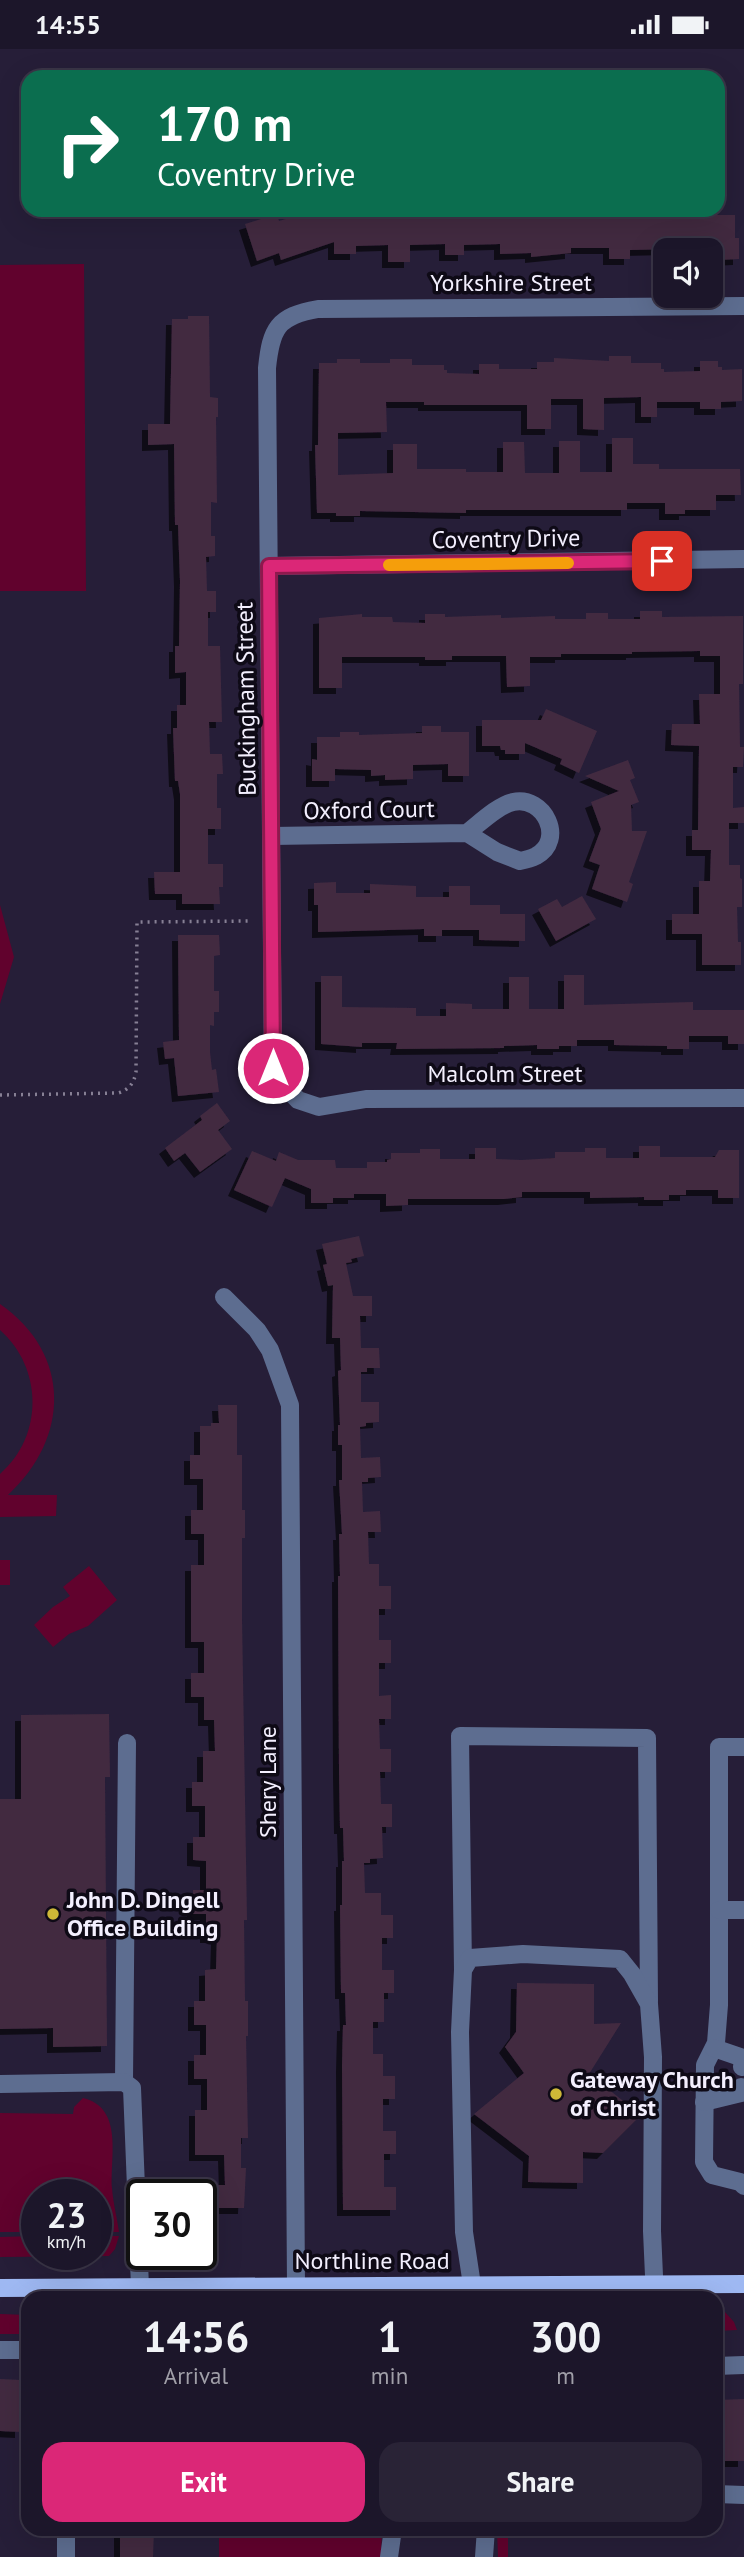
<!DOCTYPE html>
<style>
:root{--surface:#1c162a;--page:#292336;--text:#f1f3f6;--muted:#a09fa8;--line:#3a3547;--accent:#db2777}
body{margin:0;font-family:"PT Sans",sans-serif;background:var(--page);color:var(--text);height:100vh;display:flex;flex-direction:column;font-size:26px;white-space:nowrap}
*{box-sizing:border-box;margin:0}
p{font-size:23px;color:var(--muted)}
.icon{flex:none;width:38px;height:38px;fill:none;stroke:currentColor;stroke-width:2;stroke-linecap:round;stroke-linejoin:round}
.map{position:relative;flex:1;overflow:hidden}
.side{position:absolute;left:21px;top:2242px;width:702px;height:245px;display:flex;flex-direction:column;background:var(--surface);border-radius:21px;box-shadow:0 7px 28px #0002,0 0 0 2px var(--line)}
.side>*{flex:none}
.hud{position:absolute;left:21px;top:21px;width:704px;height:147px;border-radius:21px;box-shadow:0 7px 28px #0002,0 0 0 2px var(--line);background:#0b6e4f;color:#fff;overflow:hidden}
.buttons{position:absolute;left:653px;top:189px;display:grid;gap:14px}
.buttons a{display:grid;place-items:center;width:70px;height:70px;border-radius:14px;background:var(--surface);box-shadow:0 7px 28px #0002,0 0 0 2px var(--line);font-size:35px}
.speed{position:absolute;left:21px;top:2130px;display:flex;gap:14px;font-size:35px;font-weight:700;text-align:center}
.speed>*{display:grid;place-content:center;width:91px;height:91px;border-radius:50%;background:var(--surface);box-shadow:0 7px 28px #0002,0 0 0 2px var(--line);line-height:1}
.speed small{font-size:18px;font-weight:400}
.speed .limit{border:4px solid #111;border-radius:10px;background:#fff;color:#111}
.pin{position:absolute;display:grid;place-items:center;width:60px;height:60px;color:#fff;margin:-30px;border-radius:14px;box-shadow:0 4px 10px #0006}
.me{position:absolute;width:77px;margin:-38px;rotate:0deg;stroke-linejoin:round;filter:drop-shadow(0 0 5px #0008)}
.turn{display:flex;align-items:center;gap:24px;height:147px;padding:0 21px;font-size:32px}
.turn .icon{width:91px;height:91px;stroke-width:2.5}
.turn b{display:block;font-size:49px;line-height:60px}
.eta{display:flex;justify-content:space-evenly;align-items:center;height:119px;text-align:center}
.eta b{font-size:42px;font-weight:700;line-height:49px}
.primary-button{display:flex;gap:14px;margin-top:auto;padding:14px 21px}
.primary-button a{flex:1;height:80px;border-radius:21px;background:var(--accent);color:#fff;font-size:28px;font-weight:700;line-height:80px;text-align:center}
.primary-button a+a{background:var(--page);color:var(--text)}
.status{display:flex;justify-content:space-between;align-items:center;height:49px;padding:0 35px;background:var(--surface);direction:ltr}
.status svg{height:19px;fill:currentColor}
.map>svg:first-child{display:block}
.green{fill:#61022d}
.building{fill:#422a40;filter:url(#shadow)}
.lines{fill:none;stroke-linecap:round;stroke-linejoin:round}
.path{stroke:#878095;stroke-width:3.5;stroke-dasharray:2 5;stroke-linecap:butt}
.minor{stroke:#5d6d90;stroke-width:18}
.major{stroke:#9eb8f2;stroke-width:18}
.route-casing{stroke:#8e194d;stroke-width:18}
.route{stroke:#db2777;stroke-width:12}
.slow{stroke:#f59e0b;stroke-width:12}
.poi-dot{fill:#ceb837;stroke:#0e0a16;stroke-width:2.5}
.labels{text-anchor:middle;stroke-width:7;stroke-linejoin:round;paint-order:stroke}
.street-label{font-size:24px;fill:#f3effe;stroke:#0e0a16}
.poi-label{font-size:24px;font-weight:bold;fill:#f3effe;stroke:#0e0a16;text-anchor:start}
</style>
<div class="status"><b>14:55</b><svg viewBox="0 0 49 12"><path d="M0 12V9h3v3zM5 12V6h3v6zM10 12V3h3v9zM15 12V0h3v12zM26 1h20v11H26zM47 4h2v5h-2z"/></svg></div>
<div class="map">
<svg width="744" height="2508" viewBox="0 0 744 2508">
<defs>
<filter id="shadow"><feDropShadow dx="-6" dy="6" stdDeviation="0" flood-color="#0009"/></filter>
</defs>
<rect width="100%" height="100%" fill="#261e38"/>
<g class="green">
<polygon points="84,215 86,542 0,542 0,216"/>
<polygon points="0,856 14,908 0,955"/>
<path d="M0 1255C72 1305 70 1389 8 1446H57L56 1467 0 1468V1425C44 1387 43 1319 0 1281Z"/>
<rect x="0" y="1511" width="10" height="25"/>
<polygon points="89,1517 117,1551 88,1577 69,1585 53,1598 34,1576 53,1558 70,1547 63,1538"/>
<path d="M83 2049C124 2059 110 2108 112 2139 113 2154 117 2168 119 2183H96V2146H37V2183H0V2064L73 2065 74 2058Z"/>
<polygon points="37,2187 37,2205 96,2205 96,2187 119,2187 115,2200 109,2207 0,2208 0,2188"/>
<polygon points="716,2262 724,2262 734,2273 737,2281 716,2282"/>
<polygon points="0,2265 28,2266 28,2285 0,2285"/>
<polygon points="219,2480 382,2480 381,2508 219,2508"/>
<polygon points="497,2480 508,2480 508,2508 498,2508"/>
</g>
<g class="building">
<polygon points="559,161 603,161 603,166 692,166 692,162 711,161 711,166 735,166 735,189 739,189 739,210 718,211 717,199 630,201 630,210 609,210 609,199 571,199 571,204 531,208 531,204 500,205 500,195 464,196 464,206 445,206 445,195 410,196 410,213 388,213 388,196 356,197 356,205 334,205 334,193 281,211 279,204 257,212 245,175 277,165 279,172 299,166 559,167"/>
<polygon points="188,267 209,267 210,348 218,349 218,368 216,368 217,454 211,453 211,487 215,487 215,507 206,508 207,542 216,542 216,563 208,563 208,597 220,597 222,673 209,673 210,705 222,705 223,725 217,725 217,759 221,759 221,780 208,780 208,815 223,815 223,838 219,838 220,855 182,855 182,845 155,845 154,823 180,823 180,745 178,732 175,732 173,679 177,679 177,656 186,656 186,623 175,624 175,597 179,597 180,532 178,476 175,476 174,395 148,396 148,375 170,375 172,270 188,270"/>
<polygon points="609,307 631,307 631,314 661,314 661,320 664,320 664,323 700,322 700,312 718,312 718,318 722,318 722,321 742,320 742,352 721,353 721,360 700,360 700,353 657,353 657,368 641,368 641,348 604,349 604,381 583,380 583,350 551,350 551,380 527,380 527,356 424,356 424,353 386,353 387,383 338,384 338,426 393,424 393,395 417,395 417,420 466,420 466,423 503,423 503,393 524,393 525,424 559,424 559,392 580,392 580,423 612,423 612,389 633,389 633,415 659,415 659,420 740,420 741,446 716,446 716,461 685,461 685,465 665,465 665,454 627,454 627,461 466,461 466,464 360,462 360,467 336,467 336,464 317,464 315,396 318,396 319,314 337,314 337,310 360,310 360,314 390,314 390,310 412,310 412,316 444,316 444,321 447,321 447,324 479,325 479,315 499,315 499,320 537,320 537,313 554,313 554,309 609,312"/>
<polygon points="640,562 662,562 662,568 743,567 743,635 739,635 740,698 744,698 743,718 733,718 733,759 744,758 744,774 729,774 729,816 740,816 740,829 742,830 742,858 737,858 738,893 741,893 741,916 702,916 702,885 672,885 672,865 699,865 699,832 710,832 711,801 692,801 692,781 698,781 699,697 671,696 672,675 700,675 699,645 720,645 720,607 700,607 700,602 632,603 632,605 561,605 561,608 530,608 530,637 507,638 506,607 452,607 452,611 425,611 425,608 342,608 342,639 319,639 319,569 362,565 362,568 392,568 393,573 425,574 425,565 445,565 445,568 501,566 501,569 555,567 555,570 586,570 586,564 608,564 608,570 640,570"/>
<polygon points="546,660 597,682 579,724 560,715 562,710 525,694 525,705 505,705 505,701 501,701 500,697 482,697 482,671 541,671"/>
<polygon points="422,677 441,677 441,683 469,683 469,727 448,727 448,715 413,716 413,730 385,731 385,726 371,727 371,721 335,720 335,732 312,732 312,710 317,711 317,688 340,688 340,683 359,683 359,686 422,684"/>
<polygon points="628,711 635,729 630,731 639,753 631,756 632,782 647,782 629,833 633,835 627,853 592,840 600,816 589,812 601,780 591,753 619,742 585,727"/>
<polygon points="336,833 336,844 370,844 370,835 416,837 416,848 449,848 449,837 470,837 470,856 500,856 500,865 525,865 525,892 479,891 479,881 442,881 442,887 424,887 424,880 318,883 318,856 314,856 314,834"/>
<polygon points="582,847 596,870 556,892 538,860 557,850 562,858"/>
<polygon points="178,886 219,886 220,906 214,907 214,942 219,942 219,963 214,963 214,977 210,976 210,1003 212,1021 216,1020 219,1043 178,1047 174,1009 165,1010 163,993 179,991"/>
<polygon points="564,926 584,926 584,956 693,953 693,961 744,961 744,995 728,995 728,987 689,987 689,1000 667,1000 667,997 614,996 614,991 577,991 577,997 559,997 559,1000 537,1000 537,996 504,997 504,999 396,1000 397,994 362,994 362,998 321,995 321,927 342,927 342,958 416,959 416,967 446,967 446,954 472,955 472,960 509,960 509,928 529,928 529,960 564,960"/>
<polygon points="217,1054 230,1072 218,1081 232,1100 200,1123 185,1104 174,1112 165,1099 202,1071 200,1067"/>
<polygon points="639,1097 660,1097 660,1108 715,1108 719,1101 739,1101 739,1149 718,1149 718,1141 686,1141 686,1146 669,1146 669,1151 644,1151 644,1148 590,1149 590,1143 522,1143 522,1148 504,1150 408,1150 408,1156 386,1157 386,1145 354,1145 354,1149 333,1149 333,1154 311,1154 311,1140 285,1129 272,1158 234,1141 252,1102 276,1112 279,1103 298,1111 335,1111 336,1119 367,1119 367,1113 387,1113 387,1111 391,1110 391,1104 420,1104 420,1100 440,1100 440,1110 475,1110 475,1099 496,1099 496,1110 522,1111 555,1109 555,1103 585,1103 585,1099 606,1099 606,1109 639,1109"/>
<polygon points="359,1187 364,1207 351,1210 352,1213 346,1214 353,1247 372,1247 372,1267 360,1267 361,1299 379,1299 380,1319 367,1319 367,1323 361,1323 361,1353 379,1353 379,1373 366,1374 366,1377 360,1378 361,1409 380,1408 381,1428 368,1429 368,1433 362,1433 363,1463 380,1462 381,1483 368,1483 369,1515 379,1515 379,1537 391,1537 391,1560 379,1560 379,1591 391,1591 391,1614 379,1614 379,1647 391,1646 391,1670 379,1670 380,1700 391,1700 391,1723 380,1723 381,1755 392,1755 392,1778 382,1778 383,1809 370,1810 370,1814 364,1814 365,1844 381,1844 381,1866 393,1866 393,1889 382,1889 382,1921 394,1921 394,1944 384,1944 384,1973 373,1973 373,2005 383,2005 383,2027 395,2027 395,2050 383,2050 383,2082 396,2082 396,2105 384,2105 384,2138 396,2138 396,2161 343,2161 342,2017 343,1976 346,1976 345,1944 341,1944 340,1856 342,1856 342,1812 344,1812 343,1779 340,1779 339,1723 338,1527 340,1527 339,1485 342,1485 339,1431 342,1431 342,1396 338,1396 338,1376 340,1376 338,1322 341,1321 340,1289 332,1289 333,1236 328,1237 323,1216 327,1215 322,1195"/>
<polygon points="218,1356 237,1356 237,1406 242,1406 242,1461 245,1461 245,1489 242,1489 242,1569 247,1871 244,1871 245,1952 248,1952 248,1987 246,1987 248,2089 241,2089 241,2119 246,2119 244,2159 207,2159 207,2140 218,2140 218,2136 225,2136 224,2106 195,2106 195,2061 207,2061 207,2030 194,2030 194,2006 206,2006 206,1976 194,1976 194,1952 205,1952 205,1921 216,1920 217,1888 206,1888 206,1865 193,1865 193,1841 206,1841 206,1812 193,1811 193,1788 205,1788 205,1757 192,1757 192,1733 203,1733 203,1702 215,1702 214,1671 204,1671 204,1648 191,1648 191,1624 204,1624 204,1593 191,1593 191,1516 204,1516 204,1485 191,1485 191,1461 203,1461 203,1430 190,1430 190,1406 200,1406 200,1377 211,1377 211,1374 219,1374"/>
<polygon points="109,1665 110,1728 105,1728 107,1997 53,1998 53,1979 0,1980 0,1750 21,1750 21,1666"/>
<polygon points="517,1934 594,1935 594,1975 621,1974 589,2025 641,2066 603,2104 583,2103 583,2134 528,2133 529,2107 474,2065 524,2024 505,1998 516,1983"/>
<polygon points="0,2330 21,2331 21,2383 0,2382"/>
<polygon points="744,2350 744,2412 716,2412 716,2351"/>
<polygon points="120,2480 154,2480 153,2508 120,2508"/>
</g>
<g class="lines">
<path class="path" d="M0 1046 118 1044C129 1041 134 1034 136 1023L137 873 249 872"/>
<g class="minor">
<path d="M744 257 318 260C277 267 271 280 267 319L273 1019 277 1029 298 1051 319 1058 366 1050 744 1049"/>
<polyline points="269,517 744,510"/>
<path d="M272 787 467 784 497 803 520 812C525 811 532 809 536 807 566 791 544 746 513 753 497 757 480 774 467 784"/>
<polyline points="224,1248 257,1281 270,1301 290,1356 296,2238"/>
<polyline points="744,1698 719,1698 719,1956 716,1994 705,2016 704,2113 712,2126 740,2133 744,2137"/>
<polyline points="719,1861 744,1861"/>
<polyline points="463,1921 460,1687 647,1689 649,1952"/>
<polyline points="714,1999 743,2009 742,2018"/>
<polyline points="124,2033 127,1694"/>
<polyline points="0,2035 124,2033 132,2039 140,2238"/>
<polyline points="704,2053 741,2044 741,2038"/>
<polyline points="472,2236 464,2183 460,1983 463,1921 470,1909 523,1905 620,1910 632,1925 649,1955 653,2008 652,2182 655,2249"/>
<polyline points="0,2301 28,2301"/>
<polyline points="716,2317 744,2316"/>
<polyline points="716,2445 744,2446"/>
<polyline points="66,2480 66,2508"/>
<polyline points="389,2508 393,2480"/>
<polyline points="484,2508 486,2480"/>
</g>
<polyline class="major" points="0,2239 744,2235"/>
</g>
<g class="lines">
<defs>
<polyline id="route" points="273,1019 269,517 662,512"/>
</defs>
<use href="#route" class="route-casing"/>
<use href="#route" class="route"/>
<polyline class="slow" points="389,516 568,514"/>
</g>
<g class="poi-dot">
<circle cx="53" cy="1865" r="7"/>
<circle cx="556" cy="2045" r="7"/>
</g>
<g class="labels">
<g class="street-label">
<text x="511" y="242">Yorkshire Street</text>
<text transform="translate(506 490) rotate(-1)" y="8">Coventry Drive</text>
<text transform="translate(246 650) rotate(-91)" y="8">Buckingham Street</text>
<text transform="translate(369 761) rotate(-1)" y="8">Oxford Court</text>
<text x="505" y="1033">Malcolm Street</text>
<text transform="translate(268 1733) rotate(-90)" y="8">Shery Lane</text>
<text x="372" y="2220">Northline Road</text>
</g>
<g class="poi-label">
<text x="67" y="1859">John D. Dingell<tspan x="67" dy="28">Office Building</tspan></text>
<text x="570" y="2039">Gateway Church<tspan x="570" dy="28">of Christ</tspan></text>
</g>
</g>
</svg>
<div class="buttons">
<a><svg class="icon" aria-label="sound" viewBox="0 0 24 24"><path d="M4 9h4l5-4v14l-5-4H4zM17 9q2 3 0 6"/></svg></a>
</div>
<div class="speed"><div>23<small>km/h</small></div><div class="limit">30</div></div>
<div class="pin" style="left:662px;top:512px;background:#d93025"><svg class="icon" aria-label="arrive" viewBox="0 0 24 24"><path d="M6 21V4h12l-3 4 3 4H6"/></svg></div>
<svg class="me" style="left:273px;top:1019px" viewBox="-20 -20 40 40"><circle r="17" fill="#db2777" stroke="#fff" stroke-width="3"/><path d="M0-11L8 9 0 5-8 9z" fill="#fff"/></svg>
<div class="hud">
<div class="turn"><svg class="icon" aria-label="right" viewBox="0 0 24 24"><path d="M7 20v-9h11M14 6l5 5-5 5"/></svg><div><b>170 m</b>Coventry Drive</div></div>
</div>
<section class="side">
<div class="eta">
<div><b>14:56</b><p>Arrival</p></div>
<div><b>1</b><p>min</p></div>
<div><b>300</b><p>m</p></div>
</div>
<div class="primary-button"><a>Exit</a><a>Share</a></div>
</section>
</div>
